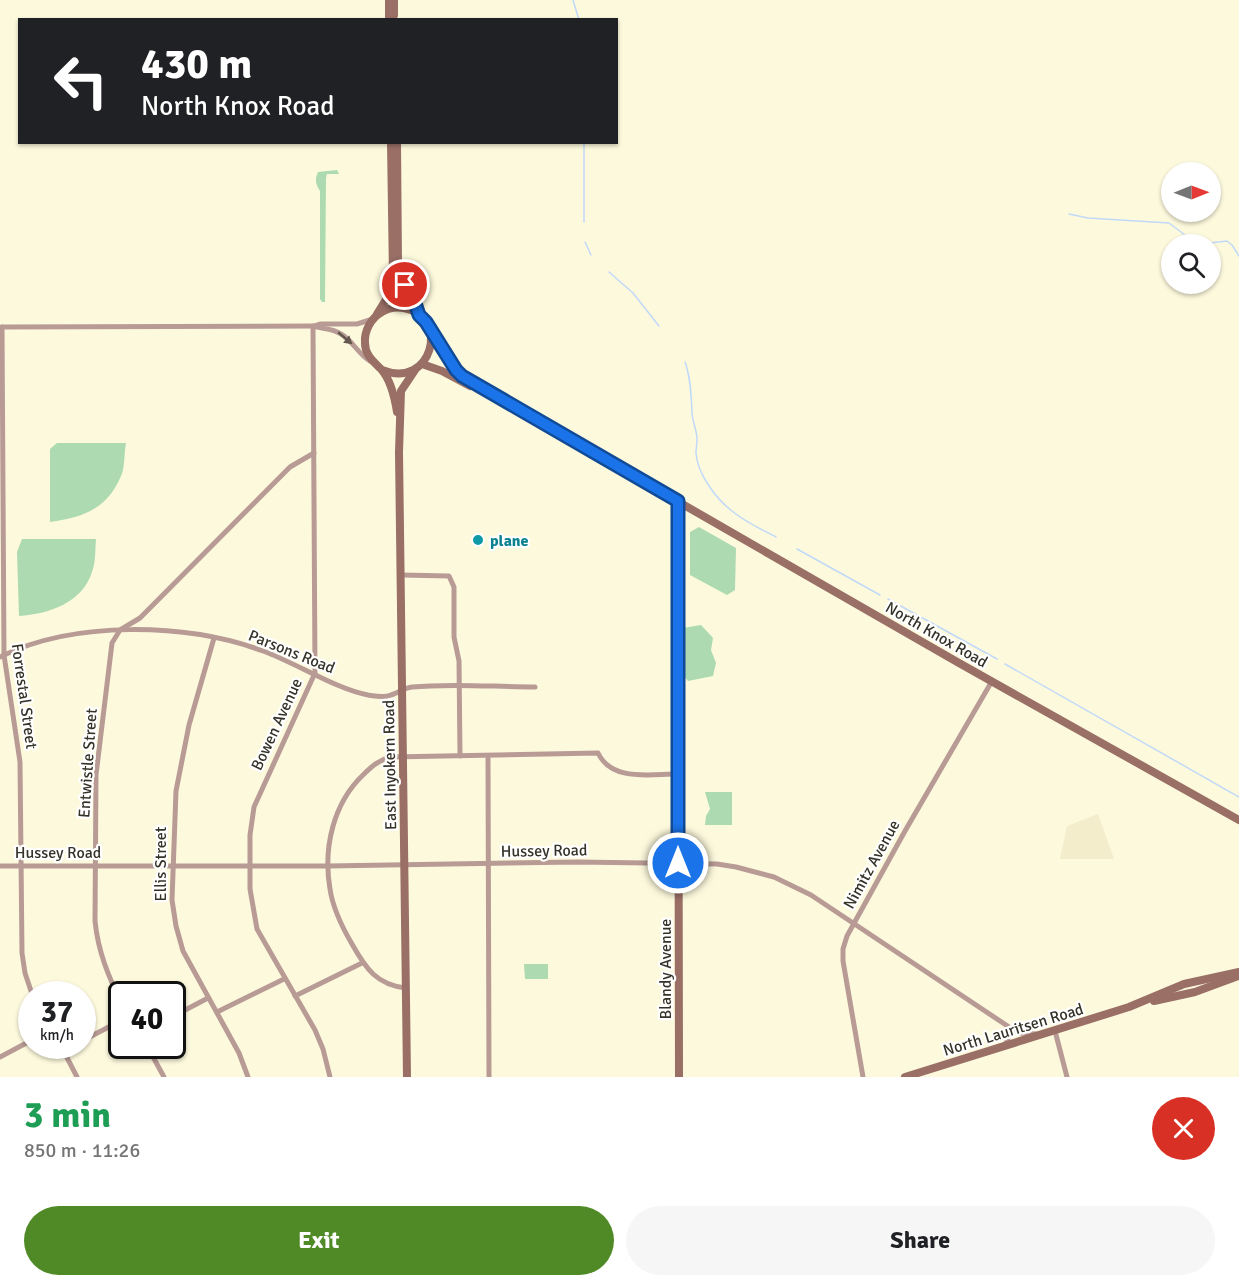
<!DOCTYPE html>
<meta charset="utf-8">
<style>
:root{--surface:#fff;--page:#f6f6f6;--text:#202124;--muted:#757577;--accent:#508a26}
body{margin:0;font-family:Signika,sans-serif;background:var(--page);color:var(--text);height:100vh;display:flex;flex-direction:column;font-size:22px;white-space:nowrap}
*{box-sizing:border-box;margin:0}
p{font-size:20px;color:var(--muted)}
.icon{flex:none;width:33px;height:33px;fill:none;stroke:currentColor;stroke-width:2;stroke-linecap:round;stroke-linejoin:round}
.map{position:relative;height:1077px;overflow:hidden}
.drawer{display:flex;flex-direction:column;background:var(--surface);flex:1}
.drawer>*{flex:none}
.top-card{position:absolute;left:18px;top:18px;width:600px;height:126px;border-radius:0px;box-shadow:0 2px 4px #0004;background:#202124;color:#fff;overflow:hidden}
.needle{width:39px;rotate:89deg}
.controls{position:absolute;left:1161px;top:162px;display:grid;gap:12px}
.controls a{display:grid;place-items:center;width:60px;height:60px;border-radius:50%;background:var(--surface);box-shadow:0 2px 4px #0004;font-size:30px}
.speed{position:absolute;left:18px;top:981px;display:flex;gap:12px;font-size:30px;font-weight:700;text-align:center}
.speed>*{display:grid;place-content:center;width:78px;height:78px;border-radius:50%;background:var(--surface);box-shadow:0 2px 4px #0004;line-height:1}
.speed small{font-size:15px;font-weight:400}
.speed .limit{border:3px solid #111;border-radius:9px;background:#fff;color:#111}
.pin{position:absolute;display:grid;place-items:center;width:51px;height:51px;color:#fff;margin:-26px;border:3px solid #fff;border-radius:50%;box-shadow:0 2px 6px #0007}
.me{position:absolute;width:66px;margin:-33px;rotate:0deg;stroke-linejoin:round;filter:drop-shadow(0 0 4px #0008)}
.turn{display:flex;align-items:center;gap:21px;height:126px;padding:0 24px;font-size:27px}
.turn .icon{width:78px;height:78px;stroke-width:2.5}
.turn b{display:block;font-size:42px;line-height:51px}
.round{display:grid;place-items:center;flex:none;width:63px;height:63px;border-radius:32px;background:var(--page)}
.overview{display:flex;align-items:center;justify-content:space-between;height:102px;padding:0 24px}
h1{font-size:36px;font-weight:700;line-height:45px;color:#1e9e55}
.button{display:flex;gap:12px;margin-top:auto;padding:12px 24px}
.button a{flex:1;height:69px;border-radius:36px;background:var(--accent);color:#fff;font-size:24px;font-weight:700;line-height:69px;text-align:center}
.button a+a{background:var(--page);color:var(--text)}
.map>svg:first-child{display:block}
.built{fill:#f3edcb}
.green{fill:#addab0}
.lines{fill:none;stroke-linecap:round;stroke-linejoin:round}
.stream{stroke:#c1d9f8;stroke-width:1.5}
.street{stroke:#b99b95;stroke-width:5}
.secondary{stroke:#996f66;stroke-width:8}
.oneway{fill:#63574e}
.route-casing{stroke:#114b97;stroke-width:15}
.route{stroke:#1a73e8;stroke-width:10}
.culture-dot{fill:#0f9aa8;stroke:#fff;stroke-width:2}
.labels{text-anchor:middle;stroke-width:4.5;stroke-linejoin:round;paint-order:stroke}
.culture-label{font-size:16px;font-weight:bold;fill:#0d838f;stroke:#fff;text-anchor:start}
.street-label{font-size:16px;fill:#353328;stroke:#fff}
</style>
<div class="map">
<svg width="1239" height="1077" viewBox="0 0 1239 1077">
<rect width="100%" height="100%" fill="#fdf9dd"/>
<polygon class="built" points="1098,814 1114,859 1060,859 1067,826"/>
<g class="green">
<path d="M337 170 339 174H327L326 178 325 302H322L320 299V191C315 184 315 179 318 172Z"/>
<path d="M57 443H126C124 453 125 467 121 476 107 509 84 517 50 522V449Z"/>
<polygon points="699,527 736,548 735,590 727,595 690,575 690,532"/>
<path d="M22 539H96C95 549 96 562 92 572 82 603 49 614 19 616L17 552Z"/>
<polygon points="701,625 713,638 711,650 716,663 713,676 688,681 683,675 683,628"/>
<polygon points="705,792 732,792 732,825 705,825 706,816 710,809"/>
<polygon points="524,964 548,964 548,979 525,979"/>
</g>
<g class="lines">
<g class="stream">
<polyline points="573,0 579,20"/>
<polyline points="1069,214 1088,218 1169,223 1197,244"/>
<polyline points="584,222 584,142"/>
<polyline points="585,242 591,255"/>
<polyline points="1201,244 1227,241 1232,245 1239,256"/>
<polyline points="609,272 633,293 659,326"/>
<path d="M685 362C691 378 691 396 692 412 692 421 697 430 697 439 697 444 696 448 696 453 697 473 716 499 732 511 745 522 761 529 776 537"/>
<polyline points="797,549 880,595"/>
<polyline points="888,599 997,659"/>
<polyline points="1005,664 1239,797"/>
</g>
<g class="street">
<polyline points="313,326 315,673 254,807 250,835 250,889 257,929 315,1030 323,1049 330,1077"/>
<polyline points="314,326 320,324 357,324 373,319"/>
<polyline points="2,327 4,655 20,762 22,953 25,973 32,994"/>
<path d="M2 327 313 326C322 329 332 328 341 334 353 341 358 354 370 361"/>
<polyline points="401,575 449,576 454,587 454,637 459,661 460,756"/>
<polyline points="214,638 189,725 176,791 172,900 176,926 183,951 239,1053 248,1077"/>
<path d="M0 657C74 620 187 623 263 651 296 663 336 689 368 695 375 696 384 698 391 695 398 693 404 688 412 687 452 683 494 687 535 687"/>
<polyline points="488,756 489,1077"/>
<polyline points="0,866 328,866 577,862 717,864 736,867 774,877 811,895 1018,1033 1037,1034"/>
<path d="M406 988C377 985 366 969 352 944 342 927 333 909 330 889 323 848 333 803 364 774 372 766 379 760 391 757L598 753C612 782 650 774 677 774"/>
<polyline points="295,996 362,963"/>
<path d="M122 1004C108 976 98 951 95 921L96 775 112 643 120 630 140 618 290 467 314 453"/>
<polyline points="217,1012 284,979"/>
<polyline points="172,1017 208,998"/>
<polyline points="1055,1031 1067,1077"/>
<polyline points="82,1041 122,1020"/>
<polyline points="61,1046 77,1077"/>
<polyline points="147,1046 164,1077"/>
<path d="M1004 1046C1009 1039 1010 1035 1007 1027"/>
<polyline points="64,1051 74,1046"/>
<polyline points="0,1057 32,1040"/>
<polyline points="863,1077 843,961 843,949 847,936 905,831 992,681"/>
</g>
<g class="secondary">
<polyline points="389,0 389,20"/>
<polyline points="394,0 394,15"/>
<polyline points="397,142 398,264 401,276 419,315"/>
<polyline points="377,314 390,293 393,277 391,142"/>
<polyline points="430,331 456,370 462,376 620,466 623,470 959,663 1239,820"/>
<polyline points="422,364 442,371 470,386"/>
<path d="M382 370C432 390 451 317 404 308 397 307 388 308 382 312 371 318 364 331 365 343 365 355 373 361 381 369 390 379 395 399 397 412"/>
<polyline points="678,501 679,1077"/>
<polyline points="1154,1001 1195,992 1238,976"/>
<polyline points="407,1077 399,452 401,391 415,370"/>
<polyline points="905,1077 1129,1007 1184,984 1239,972"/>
</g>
</g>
<defs><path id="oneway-solid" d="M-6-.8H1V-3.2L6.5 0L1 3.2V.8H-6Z" transform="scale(1.5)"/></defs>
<use class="oneway" href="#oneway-solid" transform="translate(345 338) rotate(40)"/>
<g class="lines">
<defs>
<polyline id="route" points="405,285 415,303 419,315 426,322 456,370 462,376 678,501 678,863"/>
</defs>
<use href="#route" class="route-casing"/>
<use href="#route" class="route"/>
</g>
<circle class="culture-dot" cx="478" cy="540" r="6"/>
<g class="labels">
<g class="culture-label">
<text x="490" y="546">plane</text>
</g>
<g class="street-label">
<text transform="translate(937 634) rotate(30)" y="6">North Knox Road</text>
<text transform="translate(292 651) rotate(22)" y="6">Parsons Road</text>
<text transform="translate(25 696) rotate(82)" y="6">Forrestal Street</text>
<text transform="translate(276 724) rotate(-65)" y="6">Bowen Avenue</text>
<text transform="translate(87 763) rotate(-86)" y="6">Entwistle Street</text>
<text transform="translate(389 765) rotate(-91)" y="6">East Inyokern Road</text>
<text transform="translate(544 850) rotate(-1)" y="6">Hussey Road</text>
<text x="58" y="858">Hussey Road</text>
<text transform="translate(160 864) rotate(-90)" y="6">Ellis Street</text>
<text transform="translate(871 864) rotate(-61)" y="6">Nimitz Avenue</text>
<text transform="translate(665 969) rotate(-90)" y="6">Blandy Avenue</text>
<text transform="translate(1013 1029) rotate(-17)" y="6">North Lauritsen Road</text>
</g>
</g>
</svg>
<div class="controls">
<a><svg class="needle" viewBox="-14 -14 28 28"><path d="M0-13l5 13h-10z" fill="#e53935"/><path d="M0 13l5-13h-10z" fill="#757577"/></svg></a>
<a><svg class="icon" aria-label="search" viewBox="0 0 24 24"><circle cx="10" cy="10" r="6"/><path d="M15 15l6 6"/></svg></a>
</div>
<div class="speed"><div>37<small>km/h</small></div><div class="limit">40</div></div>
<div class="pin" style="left:405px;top:285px;background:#d93025"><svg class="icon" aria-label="arrive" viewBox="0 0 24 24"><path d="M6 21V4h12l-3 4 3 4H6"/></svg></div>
<svg class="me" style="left:678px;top:863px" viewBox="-20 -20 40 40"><circle r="17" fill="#1a73e8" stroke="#fff" stroke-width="3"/><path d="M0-11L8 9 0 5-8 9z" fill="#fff"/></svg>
<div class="top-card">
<div class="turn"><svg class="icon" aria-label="left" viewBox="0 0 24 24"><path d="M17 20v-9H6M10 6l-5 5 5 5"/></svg><div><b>430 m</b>North Knox Road</div></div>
</div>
</div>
<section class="drawer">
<div class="overview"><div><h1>3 min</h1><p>850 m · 11:26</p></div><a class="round" style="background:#d93025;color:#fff"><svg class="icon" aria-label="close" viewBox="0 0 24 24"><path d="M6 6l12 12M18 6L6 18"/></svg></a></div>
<div class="button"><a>Exit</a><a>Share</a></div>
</section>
